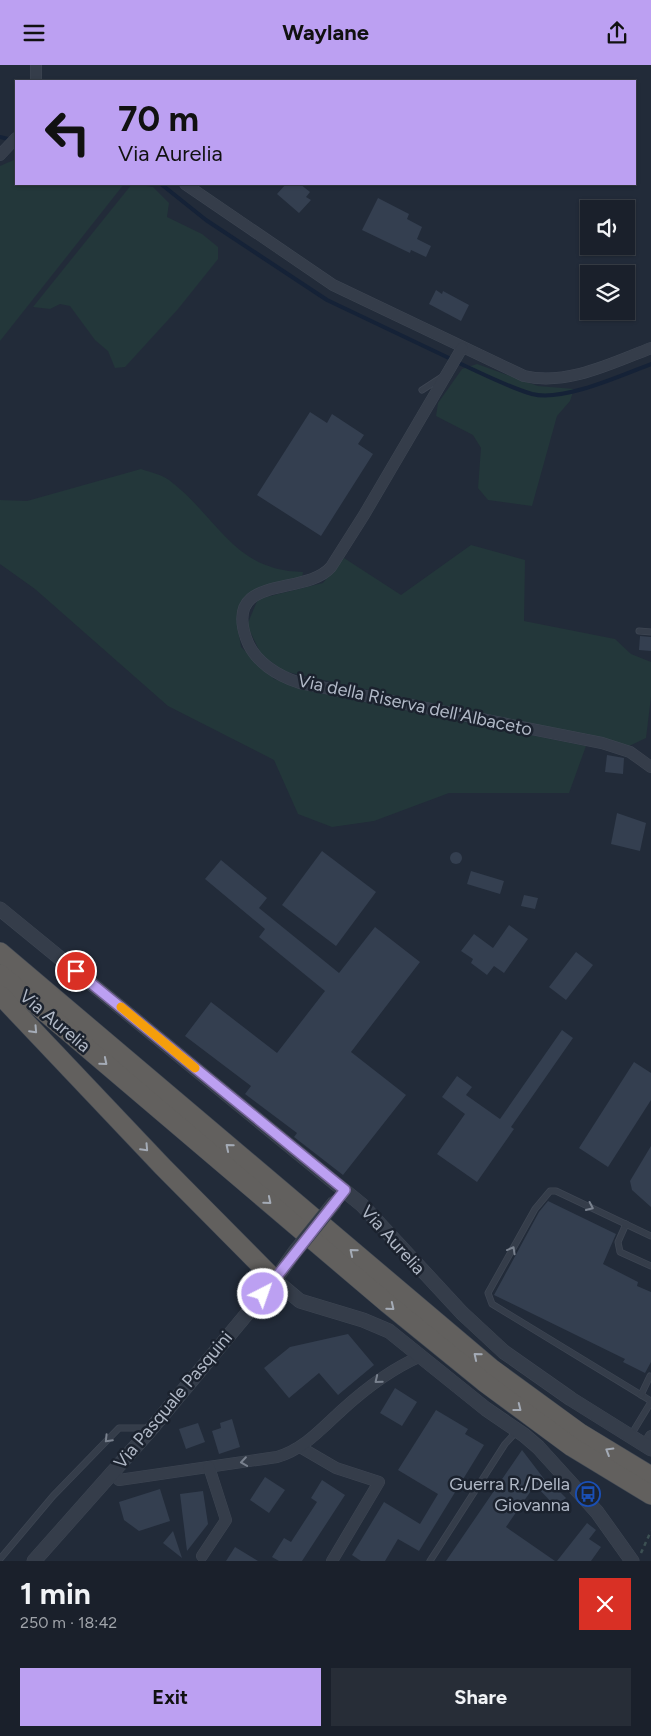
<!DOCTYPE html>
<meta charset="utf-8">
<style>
:root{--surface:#1a202b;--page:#272d37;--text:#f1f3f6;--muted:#9fa3a9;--line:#383e47;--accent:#bca0f2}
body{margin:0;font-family:Figtree,sans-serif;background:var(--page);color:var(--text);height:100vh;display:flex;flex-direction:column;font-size:19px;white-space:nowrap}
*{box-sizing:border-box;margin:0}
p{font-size:16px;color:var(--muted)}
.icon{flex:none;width:28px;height:28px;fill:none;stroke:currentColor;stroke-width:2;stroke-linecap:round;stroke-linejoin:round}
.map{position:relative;height:1496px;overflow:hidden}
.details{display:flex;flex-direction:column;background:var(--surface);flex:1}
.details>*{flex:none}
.guide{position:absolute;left:15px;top:15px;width:621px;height:105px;border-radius:0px;box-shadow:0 1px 4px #0004,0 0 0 1px var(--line);background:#bca0f2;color:#111;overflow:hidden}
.buttons{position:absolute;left:580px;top:135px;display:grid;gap:10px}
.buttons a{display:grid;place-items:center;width:55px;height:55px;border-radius:0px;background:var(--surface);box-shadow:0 1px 4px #0004,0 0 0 1px var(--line);font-size:25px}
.pin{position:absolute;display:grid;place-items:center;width:42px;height:42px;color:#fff;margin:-21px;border:2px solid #fff;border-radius:50%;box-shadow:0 1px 5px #0007}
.me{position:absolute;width:55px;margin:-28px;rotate:41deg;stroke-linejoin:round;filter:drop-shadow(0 0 4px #0008)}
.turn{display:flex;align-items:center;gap:18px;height:105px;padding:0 20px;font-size:22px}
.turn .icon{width:65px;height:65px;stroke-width:2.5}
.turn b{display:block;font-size:35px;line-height:42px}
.round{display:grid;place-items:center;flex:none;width:52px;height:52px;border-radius:0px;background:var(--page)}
.headline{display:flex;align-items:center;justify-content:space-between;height:85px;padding:0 20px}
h1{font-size:30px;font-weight:700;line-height:38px}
.cta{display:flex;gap:10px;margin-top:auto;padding:10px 20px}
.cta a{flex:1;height:58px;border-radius:0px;background:var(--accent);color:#111;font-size:20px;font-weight:700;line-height:58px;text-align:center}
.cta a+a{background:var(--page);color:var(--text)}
header{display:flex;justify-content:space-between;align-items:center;height:65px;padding:0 20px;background:var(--accent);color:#111;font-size:22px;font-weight:700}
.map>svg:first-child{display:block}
.green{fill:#23373a}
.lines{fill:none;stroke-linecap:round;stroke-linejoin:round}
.stream{stroke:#152237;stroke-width:4}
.building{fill:#343f50}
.service-casing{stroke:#3e4653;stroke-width:7}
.minor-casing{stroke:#3e4653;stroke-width:12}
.tertiary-casing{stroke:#3e4653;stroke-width:15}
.trunk-casing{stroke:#404854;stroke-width:20}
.path{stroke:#3c5053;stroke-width:2.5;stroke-dasharray:4 4;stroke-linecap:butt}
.service{stroke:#353d4a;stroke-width:5.5}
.minor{stroke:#353d4a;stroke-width:11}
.tertiary{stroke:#353d4a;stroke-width:14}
.trunk{stroke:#62605e;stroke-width:19}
.tertiary-bridge-casing{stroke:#3e4653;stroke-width:15;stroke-linecap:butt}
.tertiary-bridge{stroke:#353d4a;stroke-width:14}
.oneway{stroke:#a4abb6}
.oneway2{stroke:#79818e}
.route-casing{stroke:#7a689d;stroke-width:12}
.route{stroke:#bca0f2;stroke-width:9}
.slow{stroke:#f59e0b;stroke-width:9}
.labels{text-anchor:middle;stroke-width:5;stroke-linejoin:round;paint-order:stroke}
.street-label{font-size:18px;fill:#b0b8c6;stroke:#1b222e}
.poi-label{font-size:18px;fill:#b0b8c6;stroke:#1b222e;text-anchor:end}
</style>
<header><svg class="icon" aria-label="menu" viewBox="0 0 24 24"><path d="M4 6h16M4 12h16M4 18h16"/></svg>Waylane<svg class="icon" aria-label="share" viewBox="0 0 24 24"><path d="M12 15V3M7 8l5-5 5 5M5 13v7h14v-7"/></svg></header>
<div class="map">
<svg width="651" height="1496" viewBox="0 0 651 1496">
<rect width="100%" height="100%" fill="#222b39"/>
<g class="green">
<polygon points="16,94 16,119 124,119 0,276 0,101"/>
<polygon points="132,119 153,122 169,138 167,152 202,169 218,182 218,194 178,244 125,302 115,303 108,286 95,275 70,241 60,239 50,244 33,242"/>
<polygon points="477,299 538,321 574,324 570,336 557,351 532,441 488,435 478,423 481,383 473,370 436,351 438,338 462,304"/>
<path d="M141 404C150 407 162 410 169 415 218 452 233 506 303 507L302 513 240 542 237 558 241 582 274 614 314 627 586 681 569 728H449L374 756 332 762 298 749 274 695 168 641 35 524 0 499V435L27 436Z"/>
<polygon points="471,480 525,495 524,556 615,574 631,589 651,597 651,632 646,673 627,682 283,606 261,589 247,560 258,534 323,518 344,493 401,530"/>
</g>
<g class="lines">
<g class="stream">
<polyline points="0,72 8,74"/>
<polyline points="161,119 206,155 327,235 451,294"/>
<path d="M461 299C483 309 508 322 532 329 563 337 622 310 651 299"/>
</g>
</g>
<g class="building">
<polygon points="286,119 300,119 310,127 306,132 311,135 299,148 277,129"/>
<polygon points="378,133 409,149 407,154 422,162 417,174 431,181 426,192 411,185 410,188 362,165"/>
<polygon points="436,225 442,229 443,226 469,240 461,256 429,239"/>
<polygon points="310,347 327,358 332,349 364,370 358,379 373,389 321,471 257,430"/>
<polygon points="640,571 651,572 651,586 639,585"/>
<polygon points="607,690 624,693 623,709 605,707"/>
<polygon points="617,748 646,758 640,786 611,779"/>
<polygon points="322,786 376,827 336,881 282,840"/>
<circle cx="456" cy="793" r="6"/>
<polygon points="221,795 267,833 259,843 339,908 375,862 420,897 351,987 406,1030 343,1110 294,1072 297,1068 245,1029 251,1021 185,971 211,937 277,988 325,926 259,872 265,864 205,814"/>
<polygon points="471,806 504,816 500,829 467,819"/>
<polygon points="524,830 538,833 535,844 521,841"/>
<polygon points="509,860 528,874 504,908 494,901 487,910 471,898 473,894 461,886 474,869 493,883"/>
<polygon points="576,887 593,900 566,935 549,922"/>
<polygon points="562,965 573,973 511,1062 514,1064 477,1117 437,1089 465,1049 442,1032 457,1011 472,1022 466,1030 500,1054"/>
<polygon points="634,997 651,1008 651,1035 608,1102 579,1083"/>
<polygon points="651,1081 651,1142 632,1125 630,1116"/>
<polygon points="548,1136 616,1169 603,1199 638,1217 637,1221 651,1227 651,1297 645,1308 623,1297 625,1294 494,1230 539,1147"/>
<polygon points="348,1269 374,1300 338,1330 319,1308 289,1333 264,1303 290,1282"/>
<polygon points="395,1323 417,1337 402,1361 380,1348"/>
<polygon points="436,1345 468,1364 465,1369 484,1380 419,1486 398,1474 385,1496 361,1496 352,1490 384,1437 420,1459 438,1429 398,1405"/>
<polygon points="232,1354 240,1382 219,1389 212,1366 221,1363 220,1358"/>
<polygon points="198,1358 205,1377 186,1384 179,1364"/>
<polygon points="522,1385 548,1419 550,1417 566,1433 556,1442 535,1420 506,1462 555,1496 446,1496"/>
<polygon points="265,1412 285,1425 269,1448 250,1435"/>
<polygon points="322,1415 345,1430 302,1496 279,1496 272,1492 284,1473 291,1477 317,1437 311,1433"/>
<polygon points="160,1424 170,1456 139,1466 124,1455 119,1437"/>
<polygon points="203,1426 208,1459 187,1486 180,1429"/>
<polygon points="587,1458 596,1465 589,1474 601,1482 591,1496 557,1496"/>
<polygon points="173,1466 182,1493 163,1478"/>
<polygon points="235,1482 258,1496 226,1496"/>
</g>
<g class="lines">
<defs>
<g id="service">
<polyline points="422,325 442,312"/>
<polyline points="639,566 651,567"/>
<polyline points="626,1159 618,1177 620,1187 651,1201"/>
<polyline points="651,1171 556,1126 550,1126 535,1144 488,1228 492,1239 651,1336"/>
<polyline points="641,1330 650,1311"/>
<polyline points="631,1370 651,1337"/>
<polyline points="0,1494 53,1431 119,1363 150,1363"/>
<polyline points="430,1496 505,1379 517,1366"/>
</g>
<g id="minor">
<polyline points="36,16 36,0"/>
<polyline points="0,90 16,73"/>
<path d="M185 119 333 220 524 311C567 321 612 298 651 283"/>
<path d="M462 283 364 450 331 502C305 532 224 508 246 573 254 597 278 611 300 618L602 678 630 687 651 702"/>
<polyline points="645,1381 651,1371"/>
<polyline points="300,1382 336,1403 379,1417 332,1496"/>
<path d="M111 1409 119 1415 277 1392C304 1384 321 1364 342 1345 366 1323 391 1304 421 1291"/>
<polyline points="202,1491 226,1455 209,1402"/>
</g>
<g id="tertiary">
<polyline points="0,844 362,1140 462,1248 504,1287 571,1334 651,1384"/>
<polyline points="275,1215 300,1236 363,1255 389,1266 486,1344 524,1370 538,1382 597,1447 632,1496"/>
<polyline points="34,1496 152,1363 275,1215 294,1188"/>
</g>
<g id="trunk">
<polyline points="0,887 491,1303 580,1368 651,1411"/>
<polyline points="0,909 388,1239 484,1317 572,1382 651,1430"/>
<polyline points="0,930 163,1102 275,1215"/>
</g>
</defs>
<use href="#service" class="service-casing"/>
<use href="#minor" class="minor-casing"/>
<use href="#tertiary" class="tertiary-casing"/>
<use href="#trunk" class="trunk-casing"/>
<polyline class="path" points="641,1488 651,1466"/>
<use href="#service" class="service"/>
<use href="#minor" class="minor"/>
<use href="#tertiary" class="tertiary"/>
<use href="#trunk" class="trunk"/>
<defs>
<polyline id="tertiary-bridge" points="294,1188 335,1137"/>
</defs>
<use href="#tertiary-bridge" class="tertiary-bridge-casing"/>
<use href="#tertiary-bridge" class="tertiary-bridge"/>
</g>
<defs><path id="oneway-chevron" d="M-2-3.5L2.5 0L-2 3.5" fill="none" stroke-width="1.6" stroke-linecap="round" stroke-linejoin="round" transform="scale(1.25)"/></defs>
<g class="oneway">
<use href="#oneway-chevron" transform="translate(34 965) rotate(47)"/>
<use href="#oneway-chevron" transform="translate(104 997) rotate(40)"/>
<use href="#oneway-chevron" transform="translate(229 1082) rotate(-140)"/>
<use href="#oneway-chevron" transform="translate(145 1083) rotate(47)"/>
<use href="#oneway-chevron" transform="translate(268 1136) rotate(40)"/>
<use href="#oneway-chevron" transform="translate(353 1187) rotate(-140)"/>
<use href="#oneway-chevron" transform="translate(391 1242) rotate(39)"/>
<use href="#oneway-chevron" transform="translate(477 1291) rotate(-140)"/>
<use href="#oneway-chevron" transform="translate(518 1343) rotate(38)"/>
<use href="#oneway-chevron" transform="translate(609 1386) rotate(-149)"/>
</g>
<g class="oneway2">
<use href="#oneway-chevron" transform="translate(590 1142) rotate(25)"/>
<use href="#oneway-chevron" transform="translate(512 1185) rotate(-61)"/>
<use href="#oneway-chevron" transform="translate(378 1315) rotate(141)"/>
<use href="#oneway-chevron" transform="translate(108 1374) rotate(134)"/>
<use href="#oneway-chevron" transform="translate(244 1397) rotate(172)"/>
</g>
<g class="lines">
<defs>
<polyline id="route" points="76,906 345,1125 263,1229"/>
</defs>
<use href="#route" class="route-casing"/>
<use href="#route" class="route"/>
<polyline class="slow" points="121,942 195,1003"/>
</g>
<defs>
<symbol id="bus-ring" viewBox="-11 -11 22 22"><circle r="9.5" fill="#1b222e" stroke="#1a4fb4" stroke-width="1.5"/><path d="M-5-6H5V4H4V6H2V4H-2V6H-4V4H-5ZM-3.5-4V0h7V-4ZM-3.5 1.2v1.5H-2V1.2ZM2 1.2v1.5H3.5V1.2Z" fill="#1a4fb4"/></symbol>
</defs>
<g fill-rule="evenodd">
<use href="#bus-ring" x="574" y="1415" width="28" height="28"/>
</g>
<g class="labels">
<g class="street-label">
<text transform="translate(415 640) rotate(12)" y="6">Via della Riserva dell'Albaceto</text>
<text transform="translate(55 956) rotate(40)" y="6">Via Aurelia</text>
<text transform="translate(393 1175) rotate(48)" y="6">Via Aurelia</text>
<text transform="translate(173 1335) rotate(-50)" y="6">Via Pasquale Pasquini</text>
</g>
<g class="poi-label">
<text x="570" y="1425">Guerra R./Della<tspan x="570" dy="21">Giovanna</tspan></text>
</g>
</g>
</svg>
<div class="buttons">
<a><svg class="icon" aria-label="sound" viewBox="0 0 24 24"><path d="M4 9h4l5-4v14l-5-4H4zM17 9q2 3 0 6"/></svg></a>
<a><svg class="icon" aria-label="layers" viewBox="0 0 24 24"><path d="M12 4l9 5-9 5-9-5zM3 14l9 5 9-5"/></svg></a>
</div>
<div class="pin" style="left:76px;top:906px;background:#d93025"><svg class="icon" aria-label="arrive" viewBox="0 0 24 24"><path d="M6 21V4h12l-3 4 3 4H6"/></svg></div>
<svg class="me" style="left:263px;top:1229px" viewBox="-20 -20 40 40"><circle r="17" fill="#bca0f2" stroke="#fff" stroke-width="3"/><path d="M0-11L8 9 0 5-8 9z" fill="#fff"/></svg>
<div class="guide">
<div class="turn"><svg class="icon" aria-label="left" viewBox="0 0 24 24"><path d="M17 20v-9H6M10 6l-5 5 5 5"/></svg><div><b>70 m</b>Via Aurelia</div></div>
</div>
</div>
<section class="details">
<div class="headline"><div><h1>1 min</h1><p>250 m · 18:42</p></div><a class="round" style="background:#d93025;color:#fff"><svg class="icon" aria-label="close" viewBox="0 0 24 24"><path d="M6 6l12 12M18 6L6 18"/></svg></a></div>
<div class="cta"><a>Exit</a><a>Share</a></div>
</section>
